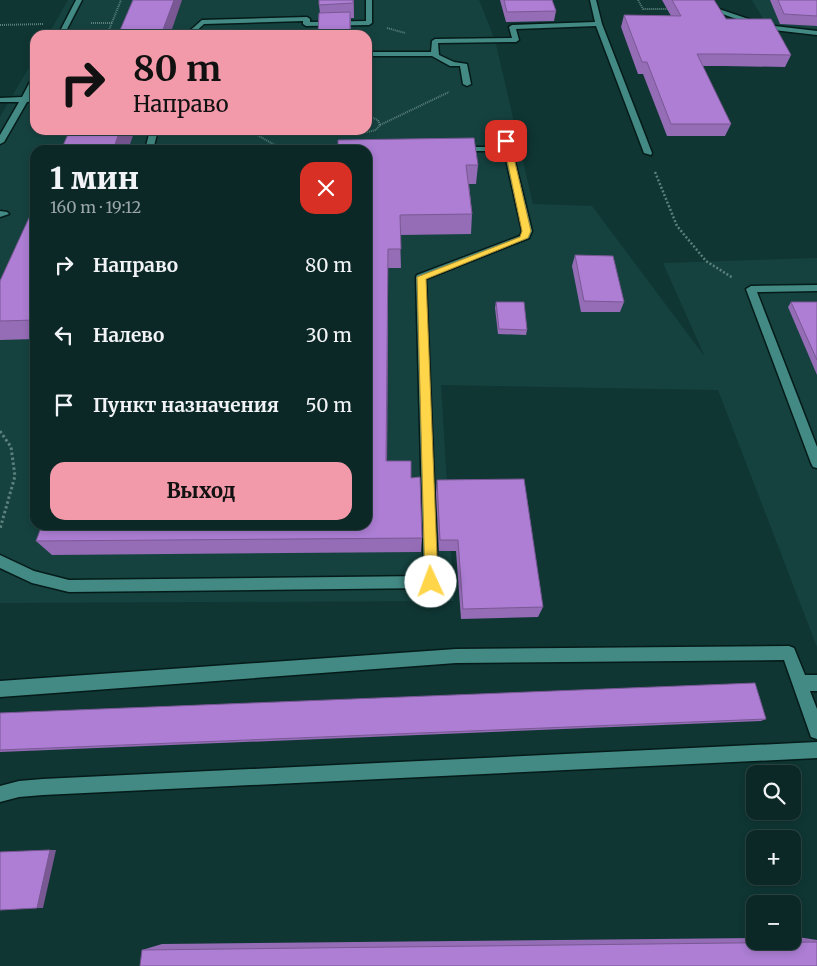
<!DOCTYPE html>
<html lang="ru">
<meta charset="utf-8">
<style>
:root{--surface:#0b2826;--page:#193432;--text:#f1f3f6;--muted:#9aa6a7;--line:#2b4443;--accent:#f39aaa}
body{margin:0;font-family:Merriweather,serif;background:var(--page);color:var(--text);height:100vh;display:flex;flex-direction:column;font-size:19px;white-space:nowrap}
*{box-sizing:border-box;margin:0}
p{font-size:16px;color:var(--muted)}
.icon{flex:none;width:28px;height:28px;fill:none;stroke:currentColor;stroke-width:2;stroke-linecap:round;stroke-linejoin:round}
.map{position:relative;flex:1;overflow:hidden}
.drawer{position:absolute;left:30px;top:145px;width:342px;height:385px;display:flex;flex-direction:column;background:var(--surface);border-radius:15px;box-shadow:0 2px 8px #0003,0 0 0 1px var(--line)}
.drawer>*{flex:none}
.top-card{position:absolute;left:30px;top:30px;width:342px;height:105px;border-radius:15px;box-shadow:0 2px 8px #0003,0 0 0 1px var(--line);background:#f39aaa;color:#111;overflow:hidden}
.fabs{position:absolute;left:746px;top:765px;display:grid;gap:10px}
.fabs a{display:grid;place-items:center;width:55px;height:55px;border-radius:10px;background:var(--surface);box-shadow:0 2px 8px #0003,0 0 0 1px var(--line);font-size:25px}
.pin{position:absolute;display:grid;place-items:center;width:42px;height:42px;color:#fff;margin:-21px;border-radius:10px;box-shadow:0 2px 8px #0006}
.me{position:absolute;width:55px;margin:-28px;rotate:358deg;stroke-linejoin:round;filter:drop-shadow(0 0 4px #0008)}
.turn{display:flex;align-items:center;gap:18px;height:105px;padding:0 20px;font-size:22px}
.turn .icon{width:65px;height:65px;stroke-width:2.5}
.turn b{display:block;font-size:35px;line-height:42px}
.round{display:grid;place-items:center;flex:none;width:52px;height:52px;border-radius:15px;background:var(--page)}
.headline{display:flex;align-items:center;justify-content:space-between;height:85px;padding:0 20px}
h1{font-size:30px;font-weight:800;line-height:38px}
.primary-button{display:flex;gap:10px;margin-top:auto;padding:10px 20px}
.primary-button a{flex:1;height:58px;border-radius:15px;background:var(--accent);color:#111;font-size:20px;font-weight:800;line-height:58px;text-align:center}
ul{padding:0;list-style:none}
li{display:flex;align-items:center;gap:15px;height:70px;padding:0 20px}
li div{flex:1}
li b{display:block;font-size:19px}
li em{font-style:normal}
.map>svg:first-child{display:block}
.built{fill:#15423f;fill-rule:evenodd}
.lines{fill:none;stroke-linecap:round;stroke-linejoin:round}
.lane-casing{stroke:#051b19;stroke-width:3}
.path-far2{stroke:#5c817d;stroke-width:2;stroke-dasharray:1 1;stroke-linecap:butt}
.path-far1{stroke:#5c817d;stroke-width:2.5;stroke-dasharray:2 2;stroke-linecap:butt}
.path{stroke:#5c817d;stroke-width:3;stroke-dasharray:2.5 2.5;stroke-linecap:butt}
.lane{fill:#438a84;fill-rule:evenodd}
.wall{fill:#956cb6}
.shaded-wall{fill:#795894}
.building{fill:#ad7ed4;stroke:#795894}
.route{fill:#ffd54a;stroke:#a68a30}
</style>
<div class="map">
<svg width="817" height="966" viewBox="0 0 817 966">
<rect width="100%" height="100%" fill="#0f3633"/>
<g class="built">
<path d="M68 0H479L495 40 533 204 592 206 705 357 663 263 817 258V647L718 390 441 385 454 601 0 603V117L35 57V130H368V35H48ZM35 150H368V525H35Z"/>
<polygon points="752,0 817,0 817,29 768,27"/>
</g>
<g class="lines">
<defs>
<g id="lane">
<polygon points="76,0 82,0 64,35 58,35"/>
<polygon points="366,0 372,0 372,23 369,25 306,26 303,24 303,21 204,24 192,35 185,35 202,20 307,17 310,19 310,22 366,21"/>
<polygon points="590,0 596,0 602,24 652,153 651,155 644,153 596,26 516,29 519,40 516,42 438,43 439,55 454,62 467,64 471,84 467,86 463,84 460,66 450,66 432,56 368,56 368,52 431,52 432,41 435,39 512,38 509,27 512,25 595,22"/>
<polygon points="713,7 766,25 817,31 817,35 765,29 711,10 710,9"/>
<polygon points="32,78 35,78 35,87 29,97 35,97 35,101 27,102 4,142 0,144 0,135 19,102 0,102 0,98 22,97"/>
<polygon points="150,130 158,130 153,150 145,150"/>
<polygon points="503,139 510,141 532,231 529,238 426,279 438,582 436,587 431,588 69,592 32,583 0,568 0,555 34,571 69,580 424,576 416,277 417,275 520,236 522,231 504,151 458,151 454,149 458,147 503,147"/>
<polygon points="318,148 353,148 357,150 317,150"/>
<polygon points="0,211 7,212 9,214 0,217"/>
<polygon points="817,285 817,291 757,292 817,447 817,468 813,467 811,463 746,289 751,286"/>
<polygon points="789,646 794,648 805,675 817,675 817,691 810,691 817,709 817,739 811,737 784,660 456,663 0,697 0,681 456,649"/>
<polygon points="817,742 817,758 43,795 19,797 0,802 0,786 19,781 43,779"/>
</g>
</defs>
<use href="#lane" class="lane-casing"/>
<g class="path-far2">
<polyline points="638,0 643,9 671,9"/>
<polyline points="91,23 112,23"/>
<polyline points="0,25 44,24"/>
<polyline points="387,28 405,33"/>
<polyline points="107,35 121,0"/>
<polyline points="380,125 449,92"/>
<polyline points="249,130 283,150"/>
<polyline points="363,133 376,130 380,125 378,120 368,116"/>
</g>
<polyline class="path-far1" points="655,172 677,226 706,261 733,278"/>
<polyline class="path" points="0,431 11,447 15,476 0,529"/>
<use href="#lane" class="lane"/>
</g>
<g class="wall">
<polygon points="354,0 354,18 351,18 351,35 318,35 320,13 319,5"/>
<polygon points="500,0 552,0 556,11 554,21 506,22"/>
<polygon points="662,0 714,0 726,19 791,55 785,67 724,66 702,66 731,124 725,136 667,136 643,74 638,74 621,27 624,15 671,16"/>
<polygon points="770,0 817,0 817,26 780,24"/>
<polygon points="368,150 478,165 476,184 469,184 472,214 471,234 400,235 401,268 388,268 387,461 411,478 422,538 421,552 52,555 36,541 368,525"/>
<polygon points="35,205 35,339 0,340 0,281"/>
<polygon points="575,255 624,302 620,312 581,312 572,266"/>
<polygon points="496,302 527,330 526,335 498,334 495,308"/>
<polygon points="791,302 817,302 817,375 788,307"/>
<polygon points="437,480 543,607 538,617 461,619 456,551 439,551 436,493"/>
<polygon points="0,713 766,719 761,721 0,752"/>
<polygon points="792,937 798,937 817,940 817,966 142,950 162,944 755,938 755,941 792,941"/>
</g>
<g class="shaded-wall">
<polygon points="174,0 182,0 170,35 161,35"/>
<polygon points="353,0 354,0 354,18"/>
<polygon points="350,12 351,27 351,35 350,35"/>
<polygon points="120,130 135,130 128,150 113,150"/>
<polygon points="388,249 388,268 387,477 386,461"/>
<polygon points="50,850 56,850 43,908 37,908"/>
</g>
<g class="building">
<polygon points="133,0 174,0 161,35 118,35"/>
<polygon points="319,0 353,0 353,3 319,5"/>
<polygon points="504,0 552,0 556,11 507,12"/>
<polygon points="672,0 714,0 726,19 771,19 791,55 729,54 697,54 731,124 671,124 647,62 642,62 624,15 681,16"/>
<polygon points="778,0 817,0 817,16 784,14"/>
<polygon points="350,12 350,35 318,35 319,13"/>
<polygon points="70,130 120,130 113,150 61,150"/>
<polygon points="474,138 478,165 466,165 472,214 400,215 401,249 388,249 386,461 411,461 411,478 420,477 422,538 36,541 42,525 368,525 368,150 338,150 338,140"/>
<polygon points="35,205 35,320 0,321 0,281"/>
<polygon points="575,255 613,256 624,302 584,301"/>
<polygon points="496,302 524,302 527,330 499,329"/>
<polygon points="791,302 817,302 817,360"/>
<polygon points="524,479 543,607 463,609 458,540 440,540 437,480"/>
<polygon points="755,683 766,719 0,750 0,713"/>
<polygon points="50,850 37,908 0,910 0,852"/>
<polygon points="817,942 817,966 140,966 142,950"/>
</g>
<polygon class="route" points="506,139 510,141 531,231 528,238 426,279 438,582 436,586 431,588 427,586 425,582 417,277 520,237 522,231 503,141"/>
</svg>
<div class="fabs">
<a><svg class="icon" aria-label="search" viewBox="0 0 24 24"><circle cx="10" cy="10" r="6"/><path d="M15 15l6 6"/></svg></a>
<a>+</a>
<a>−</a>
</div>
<div class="pin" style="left:506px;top:141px;background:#d93025"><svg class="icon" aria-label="arrive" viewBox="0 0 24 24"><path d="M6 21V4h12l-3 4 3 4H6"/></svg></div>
<svg class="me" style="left:431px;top:582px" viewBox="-20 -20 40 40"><circle r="19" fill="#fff"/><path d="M0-13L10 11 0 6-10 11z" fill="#ffd54a"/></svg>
<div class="top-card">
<div class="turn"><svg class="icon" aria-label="right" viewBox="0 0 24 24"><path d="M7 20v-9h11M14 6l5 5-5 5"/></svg><div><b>80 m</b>Направо</div></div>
</div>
<section class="drawer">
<div class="headline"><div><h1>1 мин</h1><p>160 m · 19:12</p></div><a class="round" style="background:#d93025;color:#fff"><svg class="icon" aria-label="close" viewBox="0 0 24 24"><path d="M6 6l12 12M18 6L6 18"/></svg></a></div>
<ul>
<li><svg class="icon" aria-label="right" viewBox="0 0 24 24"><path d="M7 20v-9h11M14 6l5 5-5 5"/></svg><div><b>Направо</b></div><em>80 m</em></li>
<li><svg class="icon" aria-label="left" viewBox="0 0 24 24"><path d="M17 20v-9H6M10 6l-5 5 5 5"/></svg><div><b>Налево</b></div><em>30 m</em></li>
<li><svg class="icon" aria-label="arrive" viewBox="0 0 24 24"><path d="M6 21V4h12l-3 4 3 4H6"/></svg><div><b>Пункт назначения</b></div><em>50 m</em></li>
</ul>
<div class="primary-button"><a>Выход</a></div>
</section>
</div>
